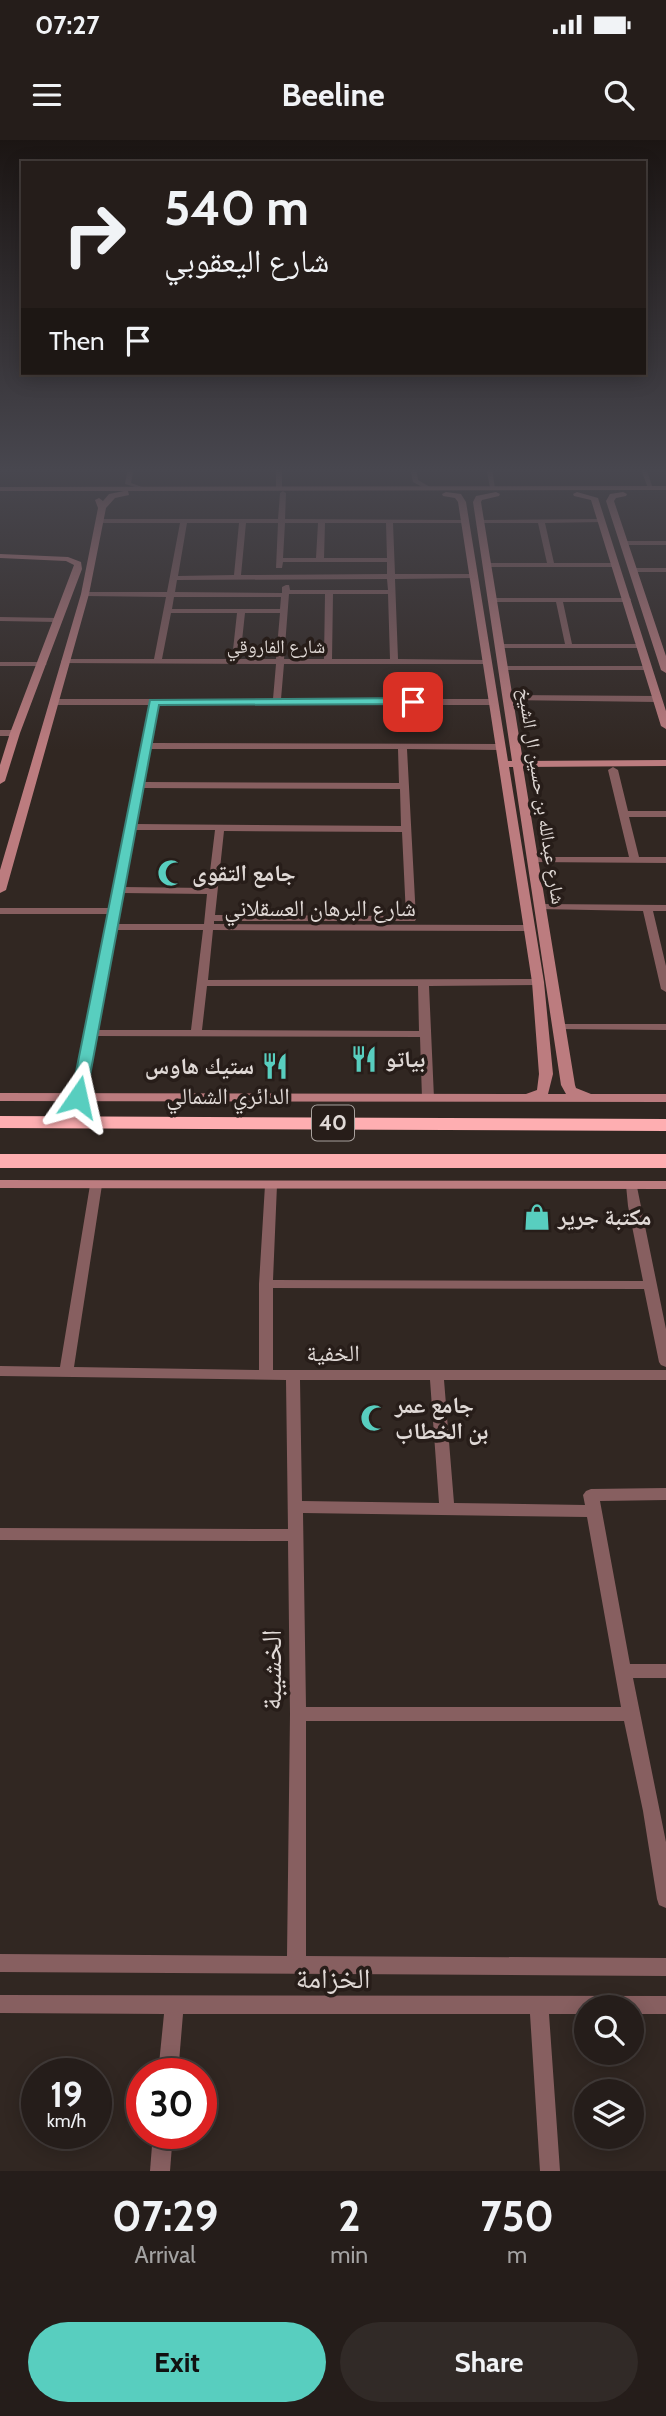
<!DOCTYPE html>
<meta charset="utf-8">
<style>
:root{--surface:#251d1a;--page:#312a27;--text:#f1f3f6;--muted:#a3a2a2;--line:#423b39;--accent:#58cebf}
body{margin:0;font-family:Cabin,"Noto Naskh Arabic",sans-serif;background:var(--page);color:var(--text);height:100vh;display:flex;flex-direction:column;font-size:26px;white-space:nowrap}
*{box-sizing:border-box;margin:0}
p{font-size:23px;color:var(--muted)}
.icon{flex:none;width:38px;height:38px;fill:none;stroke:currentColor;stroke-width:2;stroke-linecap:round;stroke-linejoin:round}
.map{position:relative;height:2031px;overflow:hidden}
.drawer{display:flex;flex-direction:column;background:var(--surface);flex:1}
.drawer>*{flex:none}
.hud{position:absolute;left:21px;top:21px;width:625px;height:214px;border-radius:0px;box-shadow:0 4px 18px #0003,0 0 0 2px var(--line);background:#251d1a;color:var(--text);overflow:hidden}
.fabs{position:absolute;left:574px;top:1855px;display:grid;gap:14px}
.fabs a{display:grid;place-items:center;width:70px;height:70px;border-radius:50%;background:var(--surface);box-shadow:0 4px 18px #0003,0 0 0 2px var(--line);font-size:35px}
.speed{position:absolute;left:21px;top:1918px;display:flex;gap:14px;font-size:35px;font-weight:700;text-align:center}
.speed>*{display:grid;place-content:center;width:91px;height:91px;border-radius:50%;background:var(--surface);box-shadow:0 4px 18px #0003,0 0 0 2px var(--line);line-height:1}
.speed small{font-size:18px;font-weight:400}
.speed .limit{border:10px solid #d22;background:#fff;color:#111}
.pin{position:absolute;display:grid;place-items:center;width:60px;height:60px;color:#fff;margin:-30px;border-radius:14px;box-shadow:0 4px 10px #0006}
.me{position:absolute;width:77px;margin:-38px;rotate:11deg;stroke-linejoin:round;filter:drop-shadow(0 0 5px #0008)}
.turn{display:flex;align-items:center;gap:24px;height:147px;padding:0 28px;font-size:32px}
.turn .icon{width:91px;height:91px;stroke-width:2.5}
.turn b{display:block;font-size:49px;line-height:60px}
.then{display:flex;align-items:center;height:66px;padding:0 28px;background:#0003;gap:14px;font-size:26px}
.eta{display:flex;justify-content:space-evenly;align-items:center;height:119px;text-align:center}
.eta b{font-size:42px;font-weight:700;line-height:49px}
.cta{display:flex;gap:14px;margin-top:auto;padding:14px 28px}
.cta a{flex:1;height:80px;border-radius:42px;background:var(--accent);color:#111;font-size:28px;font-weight:700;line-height:80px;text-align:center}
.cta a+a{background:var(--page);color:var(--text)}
.status{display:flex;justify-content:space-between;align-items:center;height:49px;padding:0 35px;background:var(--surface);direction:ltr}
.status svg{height:19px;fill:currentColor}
header{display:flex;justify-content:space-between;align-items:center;height:91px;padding:0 28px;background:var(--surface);font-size:32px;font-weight:700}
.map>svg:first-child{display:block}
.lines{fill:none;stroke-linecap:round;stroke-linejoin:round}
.street{fill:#875f60;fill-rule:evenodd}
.secondary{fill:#bc7c7f;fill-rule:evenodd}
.highway{fill:#feaeb1;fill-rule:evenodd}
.route{fill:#58cebf;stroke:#39867c;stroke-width:2}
.labels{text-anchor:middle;stroke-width:7;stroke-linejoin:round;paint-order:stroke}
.far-street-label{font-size:19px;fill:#e0d9d6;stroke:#271d19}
.shield{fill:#271d19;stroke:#a8a19d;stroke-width:2}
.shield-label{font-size:21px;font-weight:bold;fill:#e0d9d6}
.poi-label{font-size:23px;font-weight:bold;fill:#e0d9d6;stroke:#271d19;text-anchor:start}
.street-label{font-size:23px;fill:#e0d9d6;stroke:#271d19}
.near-street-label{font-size:28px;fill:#e0d9d6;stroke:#271d19}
</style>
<div class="status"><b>07:27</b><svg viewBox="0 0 49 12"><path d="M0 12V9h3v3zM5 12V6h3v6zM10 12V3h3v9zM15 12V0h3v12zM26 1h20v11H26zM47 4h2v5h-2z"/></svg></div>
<header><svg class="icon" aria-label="menu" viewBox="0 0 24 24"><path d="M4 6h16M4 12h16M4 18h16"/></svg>Beeline<svg class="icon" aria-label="search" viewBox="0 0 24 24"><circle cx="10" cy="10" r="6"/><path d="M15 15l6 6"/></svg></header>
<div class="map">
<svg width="666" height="2031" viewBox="0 0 666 2031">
<rect width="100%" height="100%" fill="#312722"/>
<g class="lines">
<g class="street">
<polygon points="128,327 134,327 131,343 142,347 142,349 125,344"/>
<polygon points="276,327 282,327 282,348 279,350 276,348"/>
<polygon points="410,327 416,327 418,340 430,347 430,349 426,349 413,342"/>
<polygon points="486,327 492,327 495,349 490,348"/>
<polygon points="640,327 646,327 653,349 648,348"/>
<path d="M283 351 286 353 285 379 467 380 468 381 465 383H393L395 434H474L478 436 474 438 395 439 398 519 487 520 491 522 487 524H284L281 559H494L498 562 494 565H158L150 603 501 604 505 607 501 610 407 609 416 779 415 781H214V784L529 785 534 788 529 791 213 790 208 840 538 839 543 842 538 845 429 846 434 958 432 960H424L422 958 420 897 95 896 84 957 82 959H74L72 957 108 774H0V768H109L149 565H54L50 562 54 559H273L276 524 62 523 61 521 65 519H154L166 457 85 456 81 454 85 452H167L180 383H99L96 381 99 379H278L280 353ZM187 383H239L234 435 178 436ZM246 383H278L276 428H282L283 422H387V434L241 435ZM285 383H318L316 418H283ZM325 383H386L387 418H324ZM387 439 388 450H290L289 445H286L282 447V453L175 452 177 440ZM289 454H325L324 519H284ZM333 454H388L390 519H332ZM174 457H281L280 469H172ZM171 473H237L232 519H162ZM245 473H280L276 519H240ZM149 609H398L399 643 143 642ZM142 648 400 649 401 686 135 684ZM134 690H215L208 748 123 747ZM224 691 402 692 406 776 215 775ZM122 753 207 754 204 784H116ZM115 790H203L191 890H97ZM207 846H418L419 891 202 890Z"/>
<polygon points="601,379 604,381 603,382 545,383 554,423 615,423 619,425 618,427 487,427 483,425 487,423 547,423 538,383 481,383 478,381 479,380"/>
<polygon points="624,401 666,401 666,405 621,405 620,403"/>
<rect x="631" y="428" width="35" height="4"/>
<polygon points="490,458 630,458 631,460 627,462 563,462 572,504 640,504 644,506 640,508 497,508 497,504 565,504 556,462 493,462 489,460"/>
<polygon points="0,477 58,478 62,480 58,482 0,481"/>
<polygon points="0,522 43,522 47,524 43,526 0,526"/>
<polygon points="500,526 646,526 650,528 646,530 500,530"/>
<polygon points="508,555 657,556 661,559 657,562 505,560 505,556"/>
<polygon points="0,590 15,590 19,593 15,596 0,596"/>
<polygon points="613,627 618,630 628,671 666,671 666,677 629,677 639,717 666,717 666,723 531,722 531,718 534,717 629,717 608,630"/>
<polygon points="542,764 666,765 666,771 653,771 666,826 666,852 661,849 643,771 538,769 538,765"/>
<polygon points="560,884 666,884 666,890 556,889 554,887"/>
<path d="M96 1041 102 1045 74 1227 259 1230V1144L265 1045 267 1042H275L277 1045 273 1140 643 1141 628 1066 626 1045 628 1042H636L666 1189V1227L661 1225 659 1222 644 1149 273 1148V1230H666V1240H444L454 1363 585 1365 583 1355 586 1351 591 1349 666 1348V1360L600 1361 630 1524H666V1538H633L666 1702V1768L659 1765 657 1759 643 1671 624 1581H306V1816L666 1818V1836L0 1832V1814L287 1816 290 1574 288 1401 0 1400V1388L288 1389 286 1240 0 1236V1226L60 1227 90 1045ZM300 1240H430L439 1363 302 1361ZM303 1373 587 1377 621 1567H306Z"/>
<polygon points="0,1855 666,1856 666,1874 632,1874 632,1867 586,1867 586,1874 549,1874 560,2031 540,2031 530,1874 183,1874 178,1934 158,1934 164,1874 0,1873"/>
<polygon points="153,1993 173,1993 170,2031 150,2031"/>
</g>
<g class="secondary">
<polygon points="666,346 666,350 128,351 129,355 115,358 106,368 89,454 6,750 0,753 0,730 81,454 98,368 95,360 99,358 103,361 109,354 124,351 0,351 0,347"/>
<path d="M446 352 461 354 466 362 508 621H512L473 362 476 356 496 352 500 354 499 356 482 360 481 362 523 621 666 620V626L523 627 575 945 576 948 591 954H666V962L0 961V953L526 954 537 950 539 934 532 842 458 362 455 358 443 356 442 354ZM509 627H513L561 945 566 954H548L553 934 544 842Z"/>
<polygon points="577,352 598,358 666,571 666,589 661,586 591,360 574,356 573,354"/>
<polygon points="623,352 627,354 626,356 616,358 614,361 666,516 666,533 661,530 606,361 610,354"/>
<polygon points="0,414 68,417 81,422 82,429 20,593 5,641 0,644 0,625 10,593 74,425 66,421 0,418"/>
<polygon points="0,1040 666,1041 666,1049 0,1048"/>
</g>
<g class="highway">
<polygon points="0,976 666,979 666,991 0,988"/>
<rect x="0" y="1014" width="666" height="14"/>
</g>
</g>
<linearGradient id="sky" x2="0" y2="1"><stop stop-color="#1b1513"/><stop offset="0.54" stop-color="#48474f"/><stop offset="1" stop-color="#48474f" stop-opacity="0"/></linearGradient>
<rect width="666" height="611" fill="url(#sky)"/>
<polygon class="route" points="413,558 418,562 417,564 159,565 86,957 78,962 73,960 71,957 150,560"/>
<defs>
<symbol id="mosque-bare" viewBox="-9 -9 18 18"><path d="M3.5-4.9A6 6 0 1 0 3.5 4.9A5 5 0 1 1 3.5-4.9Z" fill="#58cebf" stroke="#271d19" stroke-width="2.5" paint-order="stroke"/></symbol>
<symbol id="restaurant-bare" viewBox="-9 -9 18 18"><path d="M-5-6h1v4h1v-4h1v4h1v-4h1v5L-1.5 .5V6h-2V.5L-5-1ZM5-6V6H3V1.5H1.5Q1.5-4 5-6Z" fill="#58cebf" stroke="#271d19" stroke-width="2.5" paint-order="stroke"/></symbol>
<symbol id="shop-bare" viewBox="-9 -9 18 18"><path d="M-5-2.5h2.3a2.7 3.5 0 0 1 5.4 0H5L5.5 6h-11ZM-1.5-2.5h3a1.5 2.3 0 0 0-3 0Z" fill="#58cebf" stroke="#271d19" stroke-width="2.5" paint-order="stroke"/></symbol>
</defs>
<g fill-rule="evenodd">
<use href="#mosque-bare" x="152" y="714" width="38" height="38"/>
<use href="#restaurant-bare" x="345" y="900" width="38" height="38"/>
<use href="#restaurant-bare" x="256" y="907" width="38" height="38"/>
<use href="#shop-bare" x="518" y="1058" width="38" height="38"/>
<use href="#mosque-bare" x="355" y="1259" width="38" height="38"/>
</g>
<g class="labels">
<g class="far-street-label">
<text x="276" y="513">شارع الفاروقي</text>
<text transform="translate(542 656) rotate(81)" y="7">شارع عبدالله بن حسين ال الشيخ</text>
</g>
<rect class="shield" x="312" y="965.5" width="42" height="35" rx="5"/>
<g class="shield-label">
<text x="333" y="990">40</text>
</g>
<g class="poi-label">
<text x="192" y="741">جامع التقوى</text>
<text x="385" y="927">بياتو</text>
<text x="254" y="934" text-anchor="end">ستيك هاوس</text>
<text x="558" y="1085">مكتبة جرير</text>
<text x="395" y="1273">جامع عمر<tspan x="395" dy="26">بن الخطاب</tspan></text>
</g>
<g class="street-label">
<text x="320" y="776">شارع البرهان العسقلاني</text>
<text x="228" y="964">الدائري الشمالي</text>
<text x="333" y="1221">الخفية</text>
</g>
<g class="near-street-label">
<text transform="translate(271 1530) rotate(-90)" y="10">الخشيبة</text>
<text x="333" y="1848">الخزامة</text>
</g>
</g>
</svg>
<div class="fabs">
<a><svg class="icon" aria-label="search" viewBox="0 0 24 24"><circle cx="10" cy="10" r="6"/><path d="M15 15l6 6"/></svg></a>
<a><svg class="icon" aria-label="layers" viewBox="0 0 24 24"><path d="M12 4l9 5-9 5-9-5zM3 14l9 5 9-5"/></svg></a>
</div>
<div class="speed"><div>19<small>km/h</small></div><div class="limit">30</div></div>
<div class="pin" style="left:413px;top:562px;background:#d93025"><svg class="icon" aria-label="arrive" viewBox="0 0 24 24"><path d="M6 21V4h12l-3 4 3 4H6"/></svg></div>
<svg class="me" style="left:78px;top:957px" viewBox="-20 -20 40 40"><path d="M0-17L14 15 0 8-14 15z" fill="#58cebf" stroke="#fff" stroke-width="4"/></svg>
<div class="hud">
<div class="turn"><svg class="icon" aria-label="right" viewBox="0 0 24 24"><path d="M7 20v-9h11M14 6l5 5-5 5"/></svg><div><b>540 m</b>شارع اليعقوبي</div></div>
<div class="then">Then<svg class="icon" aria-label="arrive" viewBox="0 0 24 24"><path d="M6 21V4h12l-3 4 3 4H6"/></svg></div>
</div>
</div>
<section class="drawer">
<div class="eta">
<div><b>07:29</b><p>Arrival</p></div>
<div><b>2</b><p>min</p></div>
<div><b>750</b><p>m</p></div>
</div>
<div class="cta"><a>Exit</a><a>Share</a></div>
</section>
